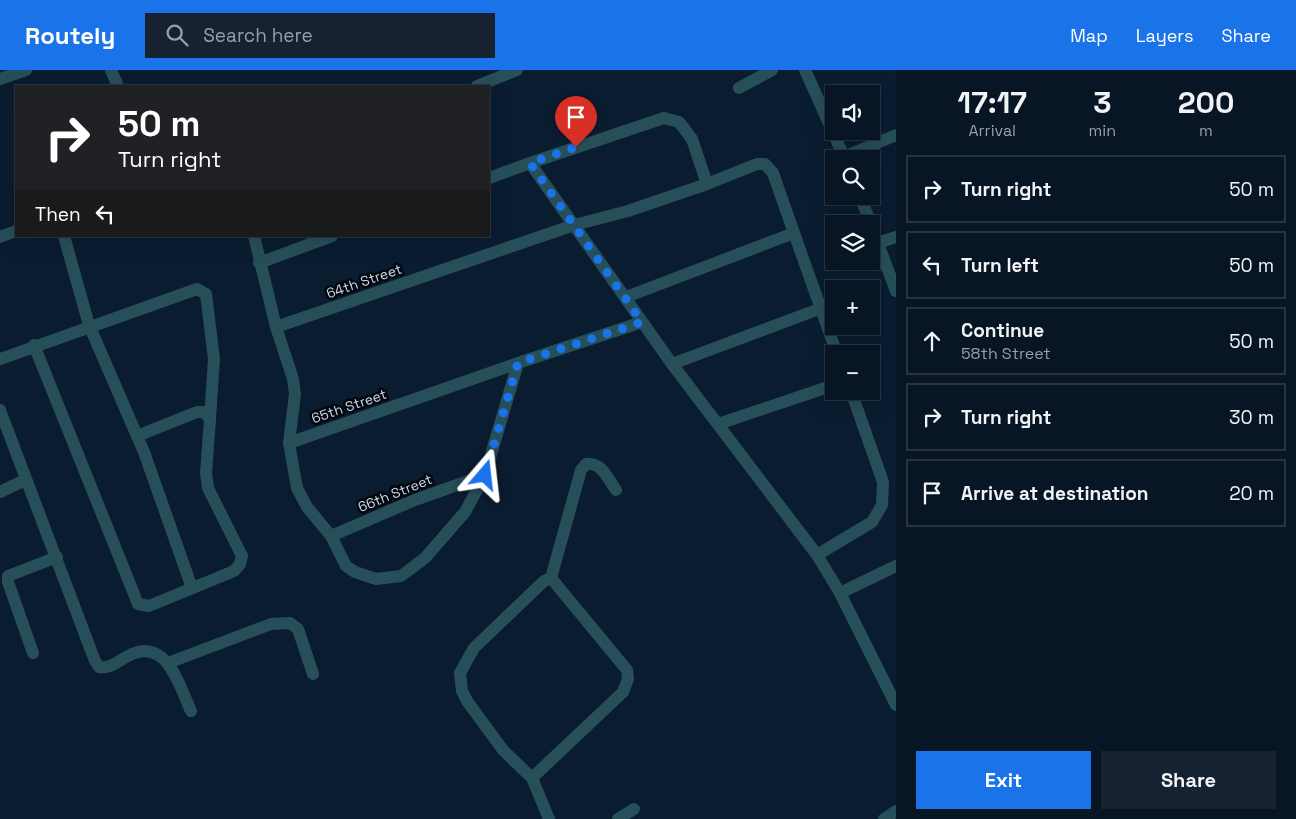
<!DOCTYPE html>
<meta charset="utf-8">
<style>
:root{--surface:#081524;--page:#162231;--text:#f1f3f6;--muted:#989fa6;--line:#293441;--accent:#1a73e8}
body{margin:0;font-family:"Space Grotesk",sans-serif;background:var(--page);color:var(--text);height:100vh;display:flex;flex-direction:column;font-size:19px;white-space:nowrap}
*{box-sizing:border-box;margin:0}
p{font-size:16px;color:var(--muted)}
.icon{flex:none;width:28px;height:28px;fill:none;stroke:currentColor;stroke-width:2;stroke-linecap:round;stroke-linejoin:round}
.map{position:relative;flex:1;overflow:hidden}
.side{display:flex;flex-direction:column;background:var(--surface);width:400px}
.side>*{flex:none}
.hud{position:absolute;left:15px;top:15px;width:475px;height:152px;border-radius:0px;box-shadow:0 5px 20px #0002,0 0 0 1px var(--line);background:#202124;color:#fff;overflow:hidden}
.buttons{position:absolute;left:825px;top:15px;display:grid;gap:10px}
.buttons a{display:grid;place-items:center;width:55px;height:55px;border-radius:0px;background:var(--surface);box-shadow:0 5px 20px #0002,0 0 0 1px var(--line);font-size:25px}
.pin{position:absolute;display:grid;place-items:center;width:42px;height:42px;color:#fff;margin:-51px -21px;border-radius:50% 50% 50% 0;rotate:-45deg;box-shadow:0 0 5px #0007}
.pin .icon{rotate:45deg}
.me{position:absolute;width:55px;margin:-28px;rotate:17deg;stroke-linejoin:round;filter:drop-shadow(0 0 4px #0008)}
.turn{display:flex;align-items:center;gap:18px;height:105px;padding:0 20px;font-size:22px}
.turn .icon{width:65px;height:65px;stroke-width:2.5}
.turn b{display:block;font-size:35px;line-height:42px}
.then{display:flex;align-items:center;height:48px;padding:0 20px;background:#0003;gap:10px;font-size:19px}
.eta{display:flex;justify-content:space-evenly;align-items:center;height:85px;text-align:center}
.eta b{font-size:30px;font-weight:700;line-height:35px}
.primary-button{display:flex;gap:10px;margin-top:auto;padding:10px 20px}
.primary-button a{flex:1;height:58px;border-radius:0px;background:var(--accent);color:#fff;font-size:20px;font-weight:700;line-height:58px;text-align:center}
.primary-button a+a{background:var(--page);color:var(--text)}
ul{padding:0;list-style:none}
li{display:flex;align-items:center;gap:15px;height:68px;margin:0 10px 8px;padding:0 10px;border:2px solid var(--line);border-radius:0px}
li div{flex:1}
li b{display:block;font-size:19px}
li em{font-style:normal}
header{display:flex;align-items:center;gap:30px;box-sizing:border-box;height:70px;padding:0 25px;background:var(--accent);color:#fff}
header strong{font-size:24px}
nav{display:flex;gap:28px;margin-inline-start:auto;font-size:18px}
.search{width:350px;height:45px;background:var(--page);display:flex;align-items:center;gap:12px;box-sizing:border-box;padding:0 18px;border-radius:0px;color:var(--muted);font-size:19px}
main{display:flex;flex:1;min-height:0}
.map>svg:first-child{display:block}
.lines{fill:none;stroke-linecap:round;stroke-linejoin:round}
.street{stroke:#274f5a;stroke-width:12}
.route{stroke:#1a73e8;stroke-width:9;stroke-dasharray:0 16.2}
.labels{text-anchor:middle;stroke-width:5;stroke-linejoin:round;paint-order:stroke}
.street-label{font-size:14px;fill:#cbd7e5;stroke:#02060e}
</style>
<header>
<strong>Routely</strong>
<div class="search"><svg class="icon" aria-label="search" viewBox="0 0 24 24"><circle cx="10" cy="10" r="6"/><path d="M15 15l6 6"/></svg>Search here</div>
<nav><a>Map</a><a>Layers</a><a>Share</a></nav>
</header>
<main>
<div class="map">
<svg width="896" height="749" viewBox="0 0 896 749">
<rect width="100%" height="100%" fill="#0a1c30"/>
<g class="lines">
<g class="street">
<polyline points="111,0 118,16"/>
<polyline points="805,0 845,89"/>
<polyline points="0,9 26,0"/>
<polyline points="477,16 517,0"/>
<polyline points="739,18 772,0"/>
<polyline points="844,87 896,65"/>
<polyline points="530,93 664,48 679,52 692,69 707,114"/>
<polyline points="489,108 530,93 672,294 817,485 840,523 896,635"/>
<polyline points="860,126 871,154"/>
<polyline points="871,155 896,221"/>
<polyline points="794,163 837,284"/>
<polyline points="64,166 89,255 144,382 192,518"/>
<polyline points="254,166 276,257"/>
<polyline points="0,167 16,161"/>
<polyline points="878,173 896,167"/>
<polyline points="259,193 332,166"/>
<polyline points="34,275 138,534 149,536 234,501 240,494 242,486 208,418 206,403 210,349 204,342 197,342 137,366"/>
<polyline points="0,289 197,219 206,224 214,289 210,349"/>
<polyline points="518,293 289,373 297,418 307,437 331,466 346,496 355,502 376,509 401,506 425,488 465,442 485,405 518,293 642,252"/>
<polyline points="672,294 819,239"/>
<path d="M0 340 95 591 99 597C110 599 118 591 128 586 166 565 179 615 191 641"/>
<polyline points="718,354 834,315"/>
<polyline points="289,373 295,324 293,309 276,257 574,155 628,141 707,114 757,94 765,94 773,103 794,163 626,227"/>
<polyline points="0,422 25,410"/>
<polyline points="331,466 415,430 485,405"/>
<polyline points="817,485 872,452 882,435 883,412 851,321"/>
<path d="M551 508 581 400 586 394C602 392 608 409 616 420"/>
<polyline points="840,523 896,496"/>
<polyline points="33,583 8,512 8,506 57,487"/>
<polyline points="168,593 271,554 290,553 298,559 313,604"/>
<polyline points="532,708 623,622 628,609 627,600 551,508 544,511 474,578 460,603 462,621 467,631 503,680 532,708 549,749"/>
<polyline points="618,749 634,739"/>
<polyline points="884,749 896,741"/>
</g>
</g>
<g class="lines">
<polyline class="route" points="485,405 518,293 642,252 530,93 576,77"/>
</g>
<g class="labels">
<g class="street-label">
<text transform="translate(364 211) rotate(-19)" y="5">64th Street</text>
<text transform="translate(349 336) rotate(-19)" y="5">65th Street</text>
<text transform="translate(395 423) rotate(-22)" y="5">66th Street</text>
</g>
</g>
</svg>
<div class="buttons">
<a><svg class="icon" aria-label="sound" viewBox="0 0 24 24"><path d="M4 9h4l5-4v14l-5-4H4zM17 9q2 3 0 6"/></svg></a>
<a><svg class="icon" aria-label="search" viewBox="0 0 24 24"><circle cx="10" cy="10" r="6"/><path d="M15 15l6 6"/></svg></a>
<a><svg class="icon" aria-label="layers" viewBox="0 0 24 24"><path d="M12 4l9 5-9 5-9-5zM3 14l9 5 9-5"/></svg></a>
<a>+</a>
<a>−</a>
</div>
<div class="pin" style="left:576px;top:77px;background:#d93025"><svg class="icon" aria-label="arrive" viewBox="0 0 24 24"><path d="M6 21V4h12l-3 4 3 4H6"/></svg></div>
<svg class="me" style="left:485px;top:405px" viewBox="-20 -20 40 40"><path d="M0-17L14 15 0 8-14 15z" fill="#1a73e8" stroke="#fff" stroke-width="4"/></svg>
<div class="hud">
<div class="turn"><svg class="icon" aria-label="right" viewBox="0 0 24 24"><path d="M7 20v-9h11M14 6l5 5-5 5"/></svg><div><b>50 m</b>Turn right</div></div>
<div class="then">Then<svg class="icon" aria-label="left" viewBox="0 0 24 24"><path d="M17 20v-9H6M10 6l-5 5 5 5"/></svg></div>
</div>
</div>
<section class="side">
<div class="eta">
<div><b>17:17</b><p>Arrival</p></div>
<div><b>3</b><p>min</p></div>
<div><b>200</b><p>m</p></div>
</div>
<ul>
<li><svg class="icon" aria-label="right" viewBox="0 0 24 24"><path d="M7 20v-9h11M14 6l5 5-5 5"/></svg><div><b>Turn right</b></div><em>50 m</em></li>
<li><svg class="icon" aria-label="left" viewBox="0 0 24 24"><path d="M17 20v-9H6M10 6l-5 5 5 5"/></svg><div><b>Turn left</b></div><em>50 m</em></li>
<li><svg class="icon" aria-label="ahead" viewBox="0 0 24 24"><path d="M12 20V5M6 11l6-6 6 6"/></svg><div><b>Continue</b><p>58th Street</p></div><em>50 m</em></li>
<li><svg class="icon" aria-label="right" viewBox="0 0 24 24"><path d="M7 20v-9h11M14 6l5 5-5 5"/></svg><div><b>Turn right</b></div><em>30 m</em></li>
<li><svg class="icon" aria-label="arrive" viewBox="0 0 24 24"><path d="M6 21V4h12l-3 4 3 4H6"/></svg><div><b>Arrive at destination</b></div><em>20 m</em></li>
</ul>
<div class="primary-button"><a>Exit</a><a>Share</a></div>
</section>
</main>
